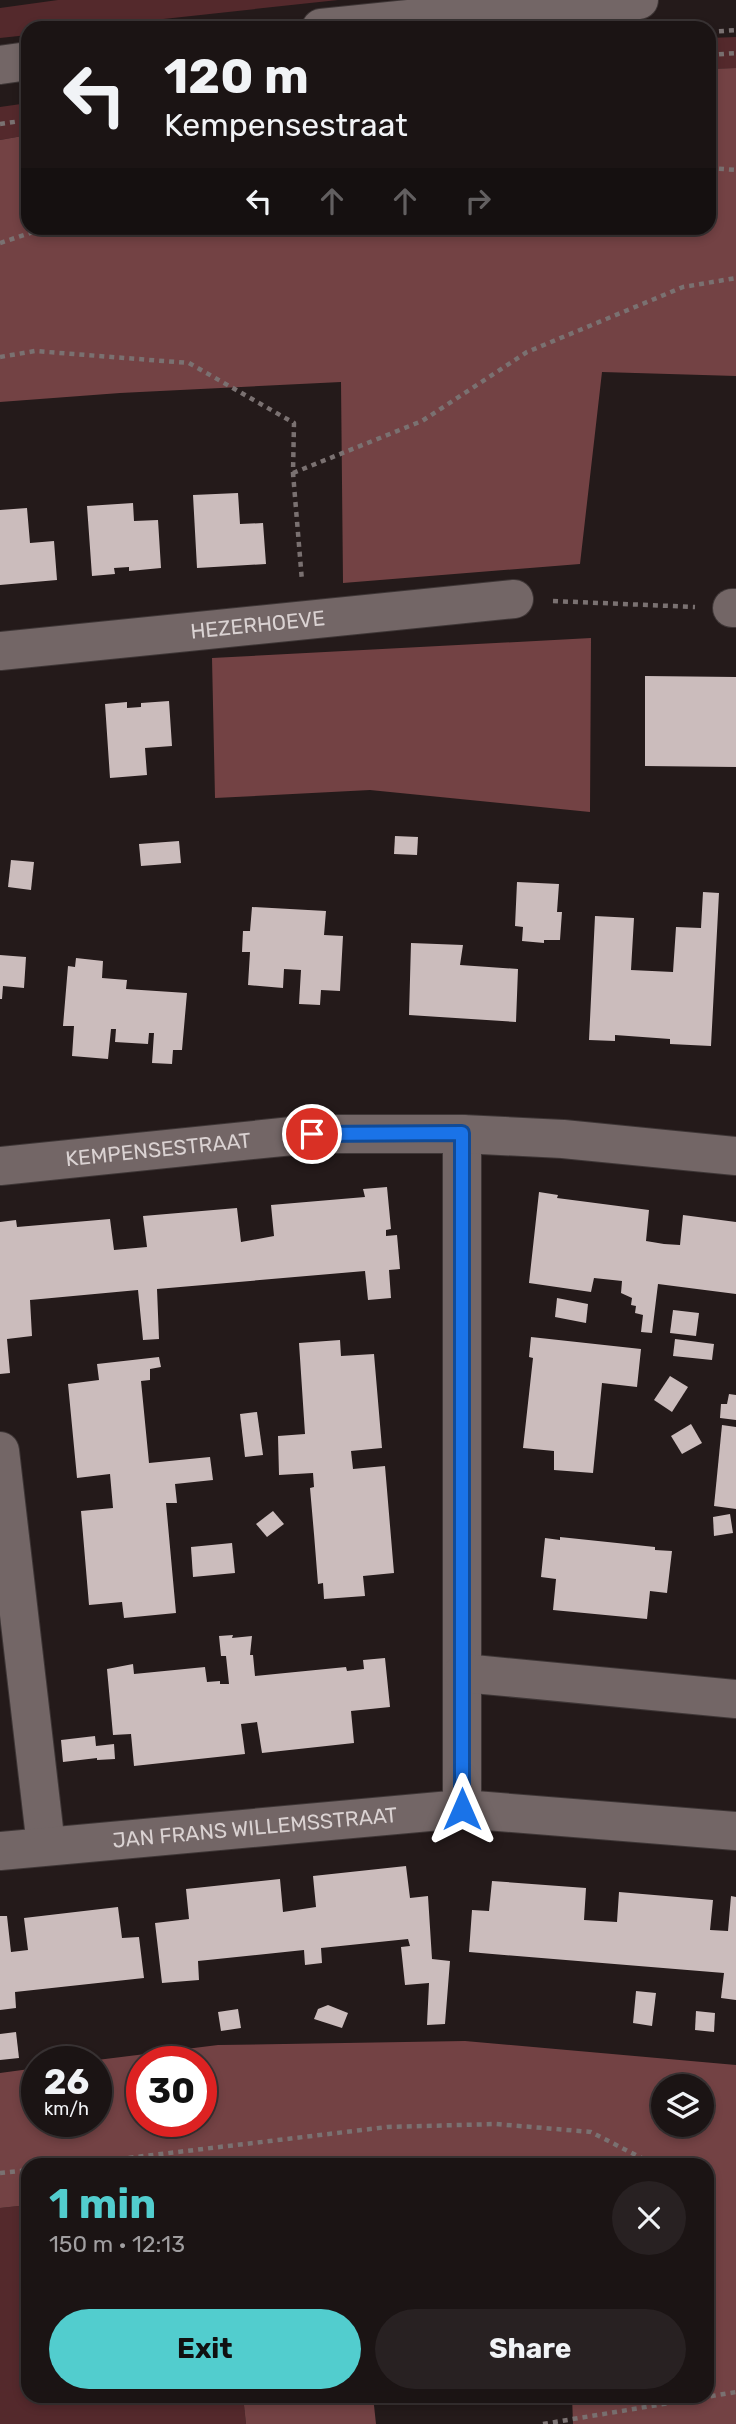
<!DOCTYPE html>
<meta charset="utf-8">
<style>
:root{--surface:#1b1414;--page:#282122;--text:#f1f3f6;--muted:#a09ea0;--line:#393334;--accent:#52cdce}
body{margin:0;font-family:Rubik,sans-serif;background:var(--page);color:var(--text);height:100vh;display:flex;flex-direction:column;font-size:26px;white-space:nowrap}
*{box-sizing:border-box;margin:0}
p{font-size:23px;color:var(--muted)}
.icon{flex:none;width:38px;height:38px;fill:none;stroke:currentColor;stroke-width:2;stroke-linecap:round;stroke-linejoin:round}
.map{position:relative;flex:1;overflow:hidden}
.drawer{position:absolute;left:21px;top:2158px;width:693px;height:245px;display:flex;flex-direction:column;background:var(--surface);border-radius:21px;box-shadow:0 4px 10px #0003,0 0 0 2px var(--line)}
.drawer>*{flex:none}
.hud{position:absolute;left:21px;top:21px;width:695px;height:214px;border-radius:21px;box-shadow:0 4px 10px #0003,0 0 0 2px var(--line);background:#1b1414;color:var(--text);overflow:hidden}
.fabs{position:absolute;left:651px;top:2074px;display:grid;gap:14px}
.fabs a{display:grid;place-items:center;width:63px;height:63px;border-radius:50%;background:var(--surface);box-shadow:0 4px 10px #0003,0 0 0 2px var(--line);font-size:35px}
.speed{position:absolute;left:21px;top:2046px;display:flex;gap:14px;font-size:35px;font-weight:700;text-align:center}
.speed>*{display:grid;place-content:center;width:91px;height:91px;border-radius:50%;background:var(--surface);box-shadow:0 4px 10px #0003,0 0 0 2px var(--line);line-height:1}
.speed small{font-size:18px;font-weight:400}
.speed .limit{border:10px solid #d22;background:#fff;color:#111}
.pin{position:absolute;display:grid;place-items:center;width:60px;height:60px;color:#fff;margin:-30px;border:4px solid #fff;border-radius:50%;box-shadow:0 2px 7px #0007}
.me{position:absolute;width:77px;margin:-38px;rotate:0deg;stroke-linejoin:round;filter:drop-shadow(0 0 5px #0008)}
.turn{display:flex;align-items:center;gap:24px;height:147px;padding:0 28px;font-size:32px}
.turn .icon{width:91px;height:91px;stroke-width:2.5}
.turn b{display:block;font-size:49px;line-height:60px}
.lanes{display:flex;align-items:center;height:66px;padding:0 28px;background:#0003;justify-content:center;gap:35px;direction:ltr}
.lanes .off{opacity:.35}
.round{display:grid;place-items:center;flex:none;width:74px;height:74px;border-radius:37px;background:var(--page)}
.headline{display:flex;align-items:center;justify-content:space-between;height:119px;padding:0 28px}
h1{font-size:42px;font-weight:700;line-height:52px;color:var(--accent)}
.action{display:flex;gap:14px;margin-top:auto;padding:14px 28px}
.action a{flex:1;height:80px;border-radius:42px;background:var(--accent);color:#111;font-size:28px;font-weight:700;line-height:80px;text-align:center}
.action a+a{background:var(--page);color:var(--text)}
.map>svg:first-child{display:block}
.green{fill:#54292c}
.forest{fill:#734244;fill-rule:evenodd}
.building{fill:#cbbcbc}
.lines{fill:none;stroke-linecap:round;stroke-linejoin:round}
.street-casing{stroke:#3e3636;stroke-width:40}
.secondary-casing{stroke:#3e3636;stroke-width:40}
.path{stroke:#7a7171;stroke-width:4.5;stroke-dasharray:5 5;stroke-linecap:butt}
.street{stroke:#736666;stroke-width:38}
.secondary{stroke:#736666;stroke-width:38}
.route-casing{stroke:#114b97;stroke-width:18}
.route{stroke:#1a73e8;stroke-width:12}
.labels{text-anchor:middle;stroke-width:7;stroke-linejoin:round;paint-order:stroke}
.street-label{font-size:21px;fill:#dad2d2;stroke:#1a1111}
</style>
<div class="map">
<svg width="736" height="2424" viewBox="0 0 736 2424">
<rect width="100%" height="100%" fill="#241a1a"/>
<g class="green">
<polygon points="58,0 338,0 80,28 28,28 28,35 0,38 0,8"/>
<polygon points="736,37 736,68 709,69 709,38"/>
<polygon points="28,103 28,135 0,140 0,107"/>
<polygon points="28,2205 28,2396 243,2396 246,2424 0,2424 0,2208"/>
</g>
<g class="forest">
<polygon points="736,68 736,376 602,372 580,564 343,583 341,382 120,393 0,402 0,140 28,135 28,228 709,228 709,69"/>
<polygon points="591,638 590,812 370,790 215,798 212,658"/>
<path d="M465 2041 736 2065V2424H573L572 2396H707V2165H28V2205L0 2208V2073L37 2068V2121H96V2062L89 2061 218 2045ZM142 2062H201V2121H142ZM663 2086H702V2124H663Z"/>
<polygon points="243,2396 373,2396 376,2424 246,2424"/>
</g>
<g class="building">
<polygon points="238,493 240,524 263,523 266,564 197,568 193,495"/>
<polygon points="133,503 134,521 158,520 161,568 129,571 129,567 114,568 115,574 92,576 87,506"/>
<polygon points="27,508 30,543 54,541 57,580 0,585 0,510"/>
<polygon points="645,676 736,677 736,767 645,766"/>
<polygon points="169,701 172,746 145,748 147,775 110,778 105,704 127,702 127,708 141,707 141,703"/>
<polygon points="395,836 418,837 417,855 394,854"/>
<polygon points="179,841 181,863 141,866 139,844"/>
<polygon points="11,860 34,862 31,890 8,887"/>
<polygon points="517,882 559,884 557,912 562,912 560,940 544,940 544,943 522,941 523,927 515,926"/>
<polygon points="703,892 719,893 711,1046 670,1044 670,1039 615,1035 615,1041 589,1040 595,916 634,918 631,970 673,972 676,927 701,928"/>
<polygon points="252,907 326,911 324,935 343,936 340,991 321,990 320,1005 299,1004 301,970 284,969 283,988 248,985 250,952 242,952 243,931 250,931"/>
<polygon points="411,943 463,945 460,965 518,969 516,1022 409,1015"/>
<polygon points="0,955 26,957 24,988 3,986 2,999 0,999"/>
<polygon points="76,958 103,961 102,978 127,980 126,989 187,993 182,1050 173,1050 172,1064 152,1063 154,1033 149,1033 148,1044 115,1042 116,1029 111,1029 108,1059 72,1056 74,1026 63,1026 68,966 75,967"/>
<polygon points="387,1187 391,1229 386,1230 386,1236 397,1235 400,1269 389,1270 391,1298 368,1300 365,1271 157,1289 159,1339 143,1340 138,1290 30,1300 32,1336 7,1339 10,1373 0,1374 0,1222 16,1220 17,1227 110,1219 114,1250 147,1247 143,1216 237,1208 241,1242 274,1236 271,1205 365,1197 363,1189"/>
<polygon points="539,1192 558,1195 557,1198 649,1210 646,1241 664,1244 680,1245 683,1215 736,1222 736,1294 658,1284 652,1333 641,1332 643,1315 635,1313 636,1306 631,1305 632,1298 621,1293 622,1281 594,1278 591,1292 529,1283"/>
<polygon points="557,1298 588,1304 586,1323 555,1317"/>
<polygon points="673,1310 699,1313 696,1336 670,1333"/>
<polygon points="531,1337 641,1349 637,1387 602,1383 593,1473 554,1470 554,1451 523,1448 533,1358 529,1357"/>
<polygon points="675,1339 714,1344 712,1360 673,1356"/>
<polygon points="340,1340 341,1356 374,1354 382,1448 351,1451 353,1469 385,1466 394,1573 363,1576 365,1596 324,1599 323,1583 318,1584 314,1534 310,1488 314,1487 313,1473 279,1475 278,1436 305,1434 299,1343"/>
<polygon points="159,1357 161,1367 150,1369 150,1380 141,1381 149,1463 210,1457 213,1480 175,1484 177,1503 166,1503 176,1613 124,1618 122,1602 89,1605 81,1511 113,1508 110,1474 77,1478 68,1384 99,1380 97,1364"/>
<polygon points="670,1376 688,1387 672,1412 654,1400"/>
<polygon points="729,1394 736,1395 736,1420 720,1418 721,1404 727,1404"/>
<polygon points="257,1412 263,1455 245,1457 240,1414"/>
<polygon points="691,1424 702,1443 682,1454 671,1436"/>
<polygon points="722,1425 736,1427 736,1509 714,1506"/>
<polygon points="273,1511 284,1524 267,1537 256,1524"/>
<polygon points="730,1514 733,1533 714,1536 713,1517"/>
<polygon points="560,1537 655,1547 655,1550 672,1551 667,1593 650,1591 647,1619 553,1610 556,1579 541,1577 545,1538 560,1540"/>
<polygon points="232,1543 235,1573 193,1577 191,1547"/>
<polygon points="233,1635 232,1638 252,1636 250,1655 253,1655 255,1676 346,1667 347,1671 364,1669 363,1660 385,1658 390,1707 351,1711 354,1743 262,1753 257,1722 241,1724 245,1754 134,1766 131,1734 113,1735 107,1669 133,1664 134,1674 205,1667 207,1682 220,1681 220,1684 229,1684 226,1656 221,1656 219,1636"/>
<polygon points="95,1736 96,1746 114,1744 115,1759 97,1760 97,1758 63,1762 61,1740"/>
<polygon points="406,1866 410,1898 428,1896 432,1959 450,1961 445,2024 427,2025 429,1983 405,1985 401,1947 410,1946 408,1939 321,1948 322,1963 305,1965 304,1950 198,1961 199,1980 162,1983 155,1923 189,1919 186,1889 280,1879 283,1912 316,1907 313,1876"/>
<polygon points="492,1881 586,1888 584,1920 617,1922 619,1892 713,1900 710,1930 728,1931 731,1896 736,1897 736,2000 721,1998 724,1973 469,1952 472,1910 489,1911"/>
<polygon points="118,1907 122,1938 139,1937 144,1978 15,1992 16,2008 0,2010 0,1916 7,1916 11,1952 28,1950 24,1918"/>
<polygon points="636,1991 656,1993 652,2026 633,2023"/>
<polygon points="328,2005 348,2013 342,2028 314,2019 318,2009"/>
<polygon points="238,2009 241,2028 221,2031 218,2012"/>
<polygon points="696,2011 715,2013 714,2032 695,2030"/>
<polygon points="16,2032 19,2058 0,2060 0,2034"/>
</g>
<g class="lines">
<defs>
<g id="street">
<polyline points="732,608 736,608"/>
<path id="s1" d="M0 651 514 599"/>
<polyline points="462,1134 462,1809"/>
<path id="s2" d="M0 1166 312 1134H462L563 1139 736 1156"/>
<polyline points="0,1451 46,1846"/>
<polyline points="463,1673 736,1699"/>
<path id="s3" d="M0 1851 462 1809 736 1831"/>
</g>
<g id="secondary">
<polyline points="321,28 524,7 639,0"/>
<polyline points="0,65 28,61"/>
</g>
</defs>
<use href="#street" class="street-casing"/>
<use href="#secondary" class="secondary-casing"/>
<g class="path">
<polyline points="709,32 736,30"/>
<polyline points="709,55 736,53"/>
<polyline points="0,124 28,120"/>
<polyline points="709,168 736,170"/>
<polyline points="0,243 45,228"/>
<polyline points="0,357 35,351 189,363 294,423 293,473 302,581"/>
<polyline points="293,473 422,421 527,352 683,287 736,278"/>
<polyline points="553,601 695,607"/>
<polyline points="69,2165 387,2127 496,2124 591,2132 655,2165"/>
<polyline points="0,2173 28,2170"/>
<polyline points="543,2424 736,2392"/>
</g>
<use href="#street" class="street"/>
<use href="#secondary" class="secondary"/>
</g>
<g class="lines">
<defs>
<polyline id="route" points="312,1134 462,1133 462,1809"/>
</defs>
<use href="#route" class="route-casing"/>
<use href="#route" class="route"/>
</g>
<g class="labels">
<g class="street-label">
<text dy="7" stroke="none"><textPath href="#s1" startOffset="259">HEZERHOEVE</textPath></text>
<text dy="7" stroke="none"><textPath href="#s2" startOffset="159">KEMPENSESTRAAT</textPath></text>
<text dy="7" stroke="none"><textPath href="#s3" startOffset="256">JAN FRANS WILLEMSSTRAAT</textPath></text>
</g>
</g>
</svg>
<div class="fabs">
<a><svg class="icon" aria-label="layers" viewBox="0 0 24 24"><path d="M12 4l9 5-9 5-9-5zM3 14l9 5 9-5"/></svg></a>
</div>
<div class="speed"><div>26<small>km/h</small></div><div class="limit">30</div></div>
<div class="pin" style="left:312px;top:1134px;background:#d93025"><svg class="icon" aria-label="arrive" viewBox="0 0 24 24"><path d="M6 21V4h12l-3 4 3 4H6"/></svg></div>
<svg class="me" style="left:462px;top:1809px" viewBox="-20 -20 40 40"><path d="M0-17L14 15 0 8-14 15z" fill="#1a73e8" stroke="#fff" stroke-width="4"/></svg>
<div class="hud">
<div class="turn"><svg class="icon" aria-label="left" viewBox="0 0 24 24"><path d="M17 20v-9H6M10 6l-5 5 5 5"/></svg><div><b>120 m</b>Kempensestraat</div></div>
<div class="lanes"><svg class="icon" aria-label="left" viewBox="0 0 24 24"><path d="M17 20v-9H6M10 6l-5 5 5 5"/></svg><svg class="icon off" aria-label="ahead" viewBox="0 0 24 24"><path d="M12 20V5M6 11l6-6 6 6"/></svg><svg class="icon off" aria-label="ahead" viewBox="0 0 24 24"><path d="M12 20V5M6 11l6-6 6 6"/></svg><svg class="icon off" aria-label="right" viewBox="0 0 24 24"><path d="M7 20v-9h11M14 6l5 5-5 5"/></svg></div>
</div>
<section class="drawer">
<div class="headline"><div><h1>1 min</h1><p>150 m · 12:13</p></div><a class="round"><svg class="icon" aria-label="close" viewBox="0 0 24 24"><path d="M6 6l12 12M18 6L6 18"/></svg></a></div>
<div class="action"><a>Exit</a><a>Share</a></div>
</section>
</div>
